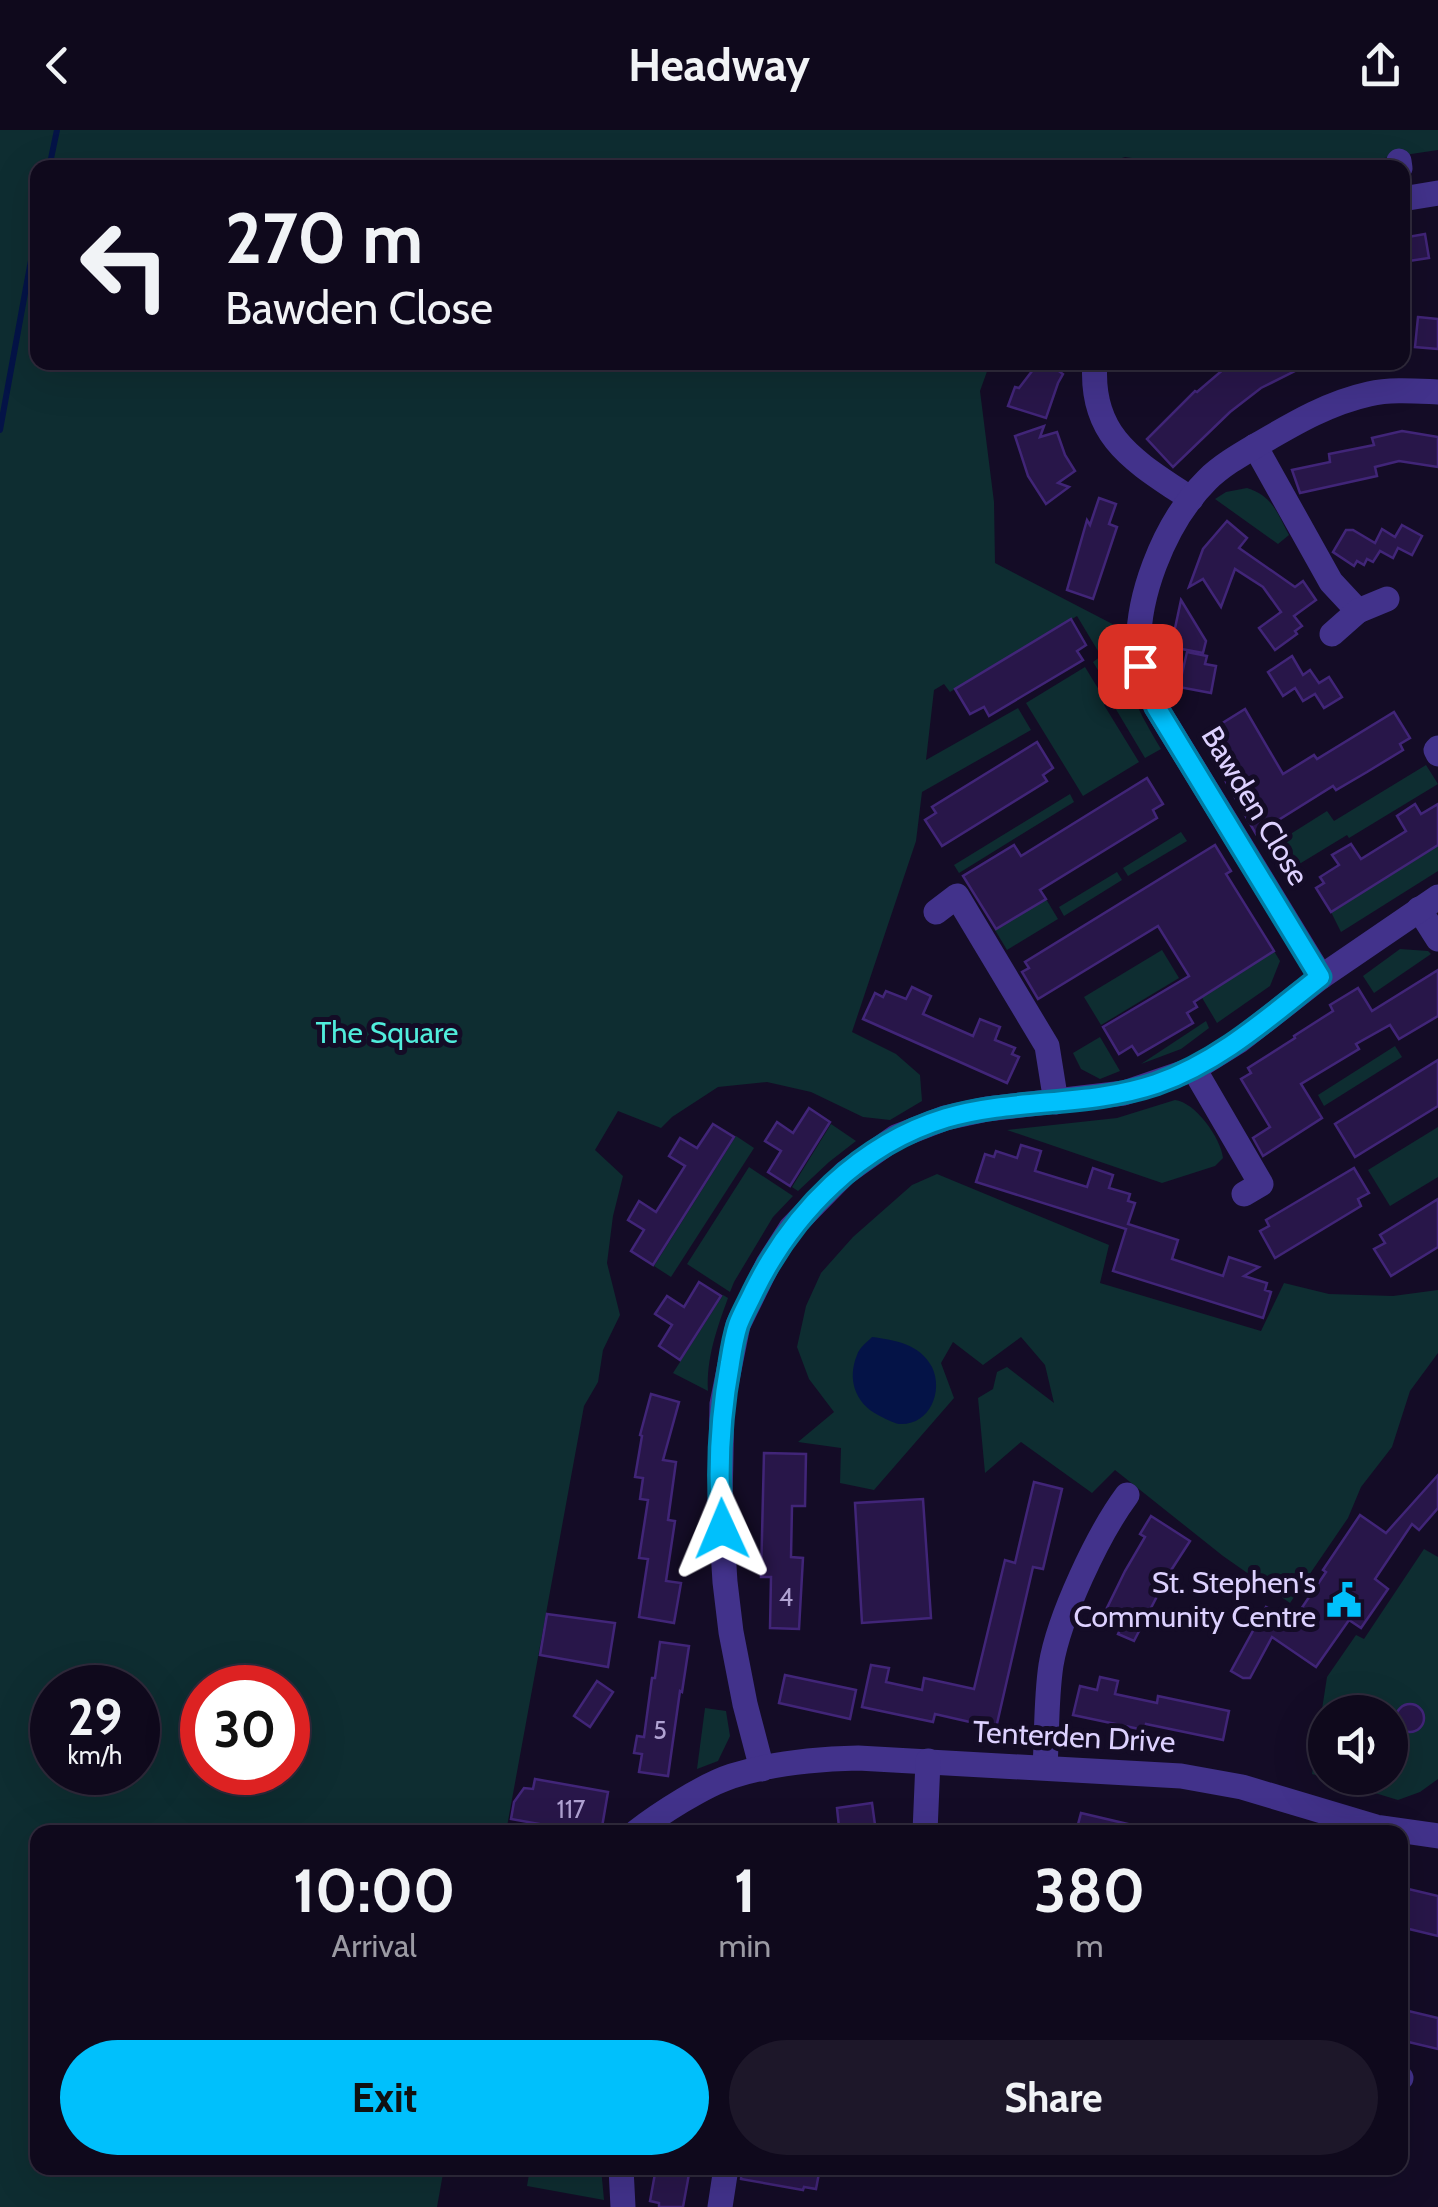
<!DOCTYPE html>
<style>
:root{--surface:#0f091c;--page:#1d1729;--text:#f1f3f6;--muted:#9b9aa3;--line:#2f2a3b;--accent:#00c0fc}
body{margin:0;font-family:Cabin,sans-serif;background:var(--page);color:var(--text);height:100vh;display:flex;flex-direction:column;font-size:38px;white-space:nowrap}
*{box-sizing:border-box;margin:0}
p{font-size:32px;color:var(--muted)}
.icon{flex:none;width:55px;height:55px;fill:none;stroke:currentColor;stroke-width:2;stroke-linecap:round;stroke-linejoin:round}
.map{position:relative;flex:1;overflow:hidden}
.drawer{position:absolute;left:30px;top:1695px;width:1378px;height:350px;display:flex;flex-direction:column;background:var(--surface);border-radius:20px;box-shadow:0 10px 40px #0002,0 0 0 2px var(--line)}
.drawer>*{flex:none}
.banner{position:absolute;left:30px;top:30px;width:1380px;height:210px;border-radius:20px;box-shadow:0 10px 40px #0002,0 0 0 2px var(--line);background:#0f091c;color:var(--text);overflow:hidden}
.fabs{position:absolute;left:1308px;top:1565px;display:grid;gap:20px}
.fabs a{display:grid;place-items:center;width:100px;height:100px;border-radius:50%;background:var(--surface);box-shadow:0 10px 40px #0002,0 0 0 2px var(--line);font-size:50px}
.speed{position:absolute;left:30px;top:1535px;display:flex;gap:20px;font-size:50px;font-weight:700;text-align:center}
.speed>*{display:grid;place-content:center;width:130px;height:130px;border-radius:50%;background:var(--surface);box-shadow:0 10px 40px #0002,0 0 0 2px var(--line);line-height:1}
.speed small{font-size:25px;font-weight:400}
.speed .limit{border:15px solid #d22;background:#fff;color:#111}
.pin{position:absolute;display:grid;place-items:center;width:85px;height:85px;color:#fff;margin:-42px;border-radius:20px;box-shadow:0 5px 15px #0006}
.me{position:absolute;width:110px;margin:-55px;rotate:359deg;stroke-linejoin:round;filter:drop-shadow(0 0 8px #0008)}
.turn{display:flex;align-items:center;gap:35px;height:210px;padding:0 30px;font-size:45px}
.turn .icon{width:130px;height:130px;stroke-width:2.5}
.turn b{display:block;font-size:70px;line-height:85px}
.eta{display:flex;justify-content:space-evenly;align-items:center;height:170px;text-align:center}
.eta b{font-size:60px;font-weight:800;line-height:70px}
.cta{display:flex;gap:20px;margin-top:auto;padding:20px 30px}
.cta a{flex:1;height:115px;border-radius:60px;background:var(--accent);color:#111;font-size:40px;font-weight:800;line-height:115px;text-align:center}
.cta a+a{background:var(--page);color:var(--text)}
header{display:flex;justify-content:space-between;align-items:center;height:130px;padding:0 30px;background:var(--surface);font-size:45px;font-weight:800}
.map>svg:first-child{display:block}
.green{fill:#0e2d31;fill-rule:evenodd}
.water{fill:#041347}
.lines{fill:none;stroke-linecap:round;stroke-linejoin:round}
.stream{stroke:#041347;stroke-width:6}
.building{fill:#281649;stroke:#412578;stroke-width:2.5}
.minor{stroke:#42328b;stroke-width:25}
.route-casing{stroke:#007da4;stroke-width:25}
.route{stroke:#00c0fc;stroke-width:18}
.labels{text-anchor:middle;stroke-width:10;stroke-linejoin:round;paint-order:stroke}
.number-label{font-size:25px;fill:#b0a2d2}
.street-label{font-size:30px;fill:#ddd1ff;stroke:#140c26}
.park-label{font-size:30px;fill:#50eddc;stroke:#140c26}
.poi-label{font-size:30px;fill:#ddd1ff;stroke:#140c26;text-anchor:end}
</style>
<header><svg class="icon" aria-label="back" viewBox="0 0 24 24"><path d="M15 5l-7 7 7 7"/></svg>Headway<svg class="icon" aria-label="share" viewBox="0 0 24 24"><path d="M12 15V3M7 8l5-5 5 5M5 13v7h14v-7"/></svg></header>
<div class="map">
<svg width="1438" height="2077" viewBox="0 0 1438 2077">
<rect width="100%" height="100%" fill="#140c26"/>
<g class="green">
<path d="M0 0H1438V20L1317 38 1193 37 1125 27 1091 38H38V232L990 233 980 261 994 372 995 433 1124 500C1124 557 1133 571 1161 619L1145 628 1114 576 1118 573 1093 532 1101 526 1077 486 950 562 944 554 934 560 926 630 1018 578 1031 600 922 662 916 711 852 902 896 924 920 945 922 971 890 990 863 987 811 962 767 952 718 957 672 987 661 998 618 981 595 1020 623 1046 613 1086 607 1133 620 1185 603 1220 598 1252 584 1276 506 1702H38V2038H444L437 2077H0ZM52 1558H138V1642H52ZM202 1558H288V1642H202Z"/>
<path d="M1247 358C1273 366 1277 383 1289 405L1278 414 1215 369 1226 362Z"/>
<polygon points="1085,537 1107,573 1104,575 1139,632 1083,666 1026,573"/>
<polygon points="1426,635 1438,654 1349,708 1347,705 1296,736 1281,710 1327,681 1334,691"/>
<polygon points="1070,664 1074,672 959,743 954,735"/>
<polygon points="1181,702 1187,711 1128,746 1123,738"/>
<polygon points="1438,715 1438,741 1341,802 1331,782"/>
<polygon points="1117,742 1122,750 1064,786 1059,777"/>
<polygon points="1046,769 1058,789 1007,820 995,800"/>
<polygon points="1400,819 1428,821 1431,824 1374,863 1363,846"/>
<polygon points="1162,820 1179,848 1101,895 1084,867"/>
<polygon points="1274,821 1280,831 1270,856 1217,893 1201,866"/>
<polygon points="1206,891 1209,898 1181,919 1141,934"/>
<polygon points="1100,907 1120,941 1100,949 1081,939 1073,923"/>
<polygon points="1395,916 1402,927 1324,976 1318,965"/>
<path d="M1175 970C1195 972 1221 1008 1223 1028L1215 1036 1162 1053 1007 1000 1117 988Z"/>
<polygon points="831,994 856,1011 829,1032 798,1061 792,1057"/>
<polygon points="1438,997 1438,1047 1390,1076 1368,1040"/>
<polygon points="736,1006 754,1018 671,1147 654,1136"/>
<polygon points="749,1037 793,1066 773,1087 734,1152 730,1162 687,1134"/>
<polygon points="937,1044 1109,1115 1100,1153 1261,1201 1284,1153 1329,1164 1393,1166 1438,1160 1438,1223 1410,1261 1392,1317 1361,1357 1348,1388 1290,1473 1223,1426 1115,1340 1092,1363 1021,1312 985,1343 978,1268 993,1259 997,1242 1007,1237 1054,1273 1045,1235 1021,1207 983,1235 953,1212 941,1233 954,1268 874,1360 840,1353 841,1318 798,1312 834,1282 809,1249 797,1217 806,1176 821,1143 853,1107 912,1055"/>
<path d="M723 1165 728 1168C717 1198 706 1229 708 1261L673 1243Z"/>
<path d="M1424 1419 1438 1427V1649L1420 1662 1398 1670 1312 1644 1327 1547 1356 1505 1364 1509ZM1325 1582H1390V1648H1325Z"/>
<polygon points="705,1578 726,1581 730,1606 718,1631 697,1639"/>
<polygon points="530,2038 601,2038 604,2070 527,2056"/>
</g>
<path class="water" d="M872 1207C895 1210 920 1214 932 1237 944 1262 929 1296 899 1294 893 1293 884 1288 878 1285 855 1273 847 1249 857 1225 859 1218 867 1212 872 1207Z"/>
<g class="lines">
<g class="stream">
<polyline points="49,38 57,0"/>
<polyline points="0,300 38,92"/>
</g>
</g>
<g class="building">
<polygon points="1425,104 1429,128 1402,132 1402,108"/>
<polygon points="1418,187 1438,189 1438,219 1415,217"/>
<polygon points="1039,232 1046,232 1063,244 1058,253 1046,288 1008,276 1015,257 1019,258"/>
<polygon points="1232,232 1313,232 1261,258 1230,282 1173,337 1147,309 1195,261 1197,262"/>
<polygon points="1044,296 1040,307 1057,302 1065,325 1075,341 1058,353 1069,357 1046,374 1028,346 1015,306"/>
<polygon points="1402,301 1438,307 1438,337 1399,331 1375,337 1377,346 1300,363 1292,340 1330,332 1329,324 1374,315 1372,308"/>
<polygon points="1099,368 1116,374 1109,394 1117,397 1093,469 1067,460 1087,390 1090,395"/>
<polygon points="1227,391 1247,408 1239,418 1295,457 1303,451 1316,470 1294,486 1302,496 1295,501 1297,504 1275,520 1259,498 1281,482 1263,457 1235,439 1221,477 1203,449 1189,457 1203,419"/>
<polygon points="1402,395 1422,406 1412,425 1398,418 1393,428 1380,421 1373,432 1367,429 1364,435 1357,431 1354,436 1333,422 1346,400 1353,400 1375,413 1382,399 1395,407"/>
<polygon points="1181,470 1206,511 1203,523 1171,517"/>
<polygon points="1071,489 1086,515 1077,521 1083,530 989,586 984,577 970,584 955,559"/>
<polygon points="1187,522 1207,526 1205,534 1216,536 1211,563 1179,557"/>
<polygon points="1292,526 1303,545 1310,540 1319,553 1329,547 1342,567 1324,578 1315,564 1303,571 1295,558 1283,566 1268,542"/>
<polygon points="1245,579 1283,644 1314,625 1317,629 1394,582 1410,608 1400,614 1403,620 1367,642 1336,660 1333,656 1256,704 1200,607"/>
<polygon points="1037,612 1053,638 1043,645 1047,651 942,716 925,690 936,683 932,677"/>
<polygon points="1147,648 1163,674 1153,680 1157,688 1040,760 1046,769 996,799 963,746 1014,715 1021,726"/>
<polygon points="1415,674 1421,684 1438,674 1438,715 1331,782 1316,758 1324,753 1320,747 1339,735 1332,725 1351,714 1361,729 1406,701 1397,686"/>
<polygon points="1215,715 1231,741 1226,744 1274,821 1194,872 1197,877 1187,883 1193,893 1138,925 1132,916 1119,924 1103,897 1189,846 1158,796 1038,869 1022,842 1029,838 1025,832"/>
<polygon points="1438,840 1438,886 1399,909 1390,895 1356,914 1359,919 1301,954 1322,988 1263,1026 1253,1008 1270,997 1241,949 1251,943 1248,938 1295,908 1294,906 1333,881 1330,875 1358,858 1372,881"/>
<polygon points="912,857 931,866 923,884 973,906 980,889 1000,897 995,910 1015,918 1012,924 1019,927 1007,953 863,889 875,863 883,867 886,861 906,869"/>
<polygon points="1438,930 1438,976 1355,1027 1335,994"/>
<polygon points="809,978 830,992 790,1056 768,1042 781,1021 765,1011 777,992 793,1003"/>
<polygon points="713,994 734,1007 653,1135 631,1121 644,1100 628,1090 639,1071 656,1082 685,1036 669,1026 680,1008 697,1018"/>
<polygon points="1021,1015 1041,1021 1035,1041 1087,1057 1093,1038 1113,1045 1109,1058 1130,1064 1128,1071 1135,1073 1128,1094 1178,1110 1172,1129 1223,1146 1229,1127 1259,1137 1244,1146 1267,1153 1265,1160 1271,1162 1263,1188 1113,1141 1126,1099 976,1052 985,1024 994,1027 996,1021 1017,1028"/>
<polygon points="1354,1038 1369,1063 1358,1069 1361,1076 1275,1128 1260,1101 1269,1096 1266,1090"/>
<polygon points="1438,1069 1438,1117 1391,1146 1374,1119 1385,1113 1380,1105"/>
<polygon points="699,1152 721,1166 680,1230 659,1216 672,1195 655,1184 667,1166 684,1177"/>
<polygon points="651,1264 679,1272 663,1330 676,1332 668,1390 675,1391 666,1451 681,1453 674,1493 639,1487 648,1429 639,1428 648,1370 640,1369 643,1348 635,1347 642,1306 640,1305"/>
<polygon points="764,1323 806,1324 805,1376 792,1376 791,1427 803,1428 799,1499 770,1498 771,1447 761,1447"/>
<polygon points="1438,1345 1438,1378 1419,1400 1412,1394 1375,1449 1388,1459 1361,1498 1349,1490 1316,1537 1272,1507 1250,1548 1243,1548 1231,1541 1266,1477 1293,1491 1326,1442 1323,1440 1360,1385 1386,1403"/>
<polygon points="1034,1352 1062,1359 1043,1439 1033,1437 996,1598 935,1584 933,1592 862,1577 871,1535 889,1538 886,1552 922,1560 924,1548 974,1559 1005,1430 1015,1433"/>
<polygon points="923,1369 931,1488 862,1493 855,1373"/>
<polygon points="1151,1386 1190,1411 1168,1445 1134,1511 1118,1504 1124,1491 1105,1482 1125,1441 1145,1407 1140,1404"/>
<polygon points="547,1484 615,1493 608,1537 540,1525"/>
<polygon points="660,1512 689,1516 682,1562 680,1561 668,1646 639,1642 642,1624 634,1623 637,1606 644,1607 652,1548 655,1548"/>
<polygon points="785,1545 856,1560 850,1589 779,1573"/>
<polygon points="1100,1547 1118,1551 1115,1564 1157,1573 1158,1566 1229,1581 1223,1610 1146,1594 1144,1600 1073,1585 1080,1556 1097,1560"/>
<polygon points="597,1551 613,1562 590,1597 574,1586"/>
<circle cx="1410" cy="1588" r="14"/>
<polygon points="535,1649 608,1662 602,1697 590,1695 588,1702 584,1702 511,1689 514,1672 524,1658 533,1659"/>
<polygon points="872,1673 876,1702 846,1702 846,1696 839,1697 837,1678"/>
<polygon points="1081,1683 1132,1695 1131,1702 1076,1702"/>
<polygon points="1400,1757 1438,1766 1438,1806 1405,1798 1407,1791 1400,1789"/>
<polygon points="1400,1879 1438,1888 1438,1919 1400,1910"/>
<polygon points="656,2038 689,2044 683,2077 659,2077 659,2073 650,2071"/>
<polygon points="742,2038 820,2038 816,2059 804,2057 803,2060 741,2049"/>
</g>
<g class="lines">
<g class="minor">
<polyline points="1399,31 1400,38"/>
<polyline points="1402,69 1438,63"/>
<path d="M1095 232C1089 308 1136 332 1191 369"/>
<polyline points="1255,316 1331,452 1358,481"/>
<polyline points="1332,504 1358,481 1387,469"/>
<polyline points="1438,618 1436,620 1438,624"/>
<polyline points="1419,779 1438,809"/>
<polyline points="936,782 957,766 1047,916 1056,972"/>
<path d="M1321 847 1156 577C1150 563 1142 548 1140 533 1132 473 1164 393 1207 350 1221 336 1240 325 1257 315 1293 294 1328 273 1369 264 1391 259 1415 261 1438 262"/>
<polyline points="1194,939 1261,1054 1244,1064"/>
<path d="M1045 1637C1047 1604 1046 1568 1051 1535 1059 1487 1098 1404 1127 1365"/>
<polyline points="762,1639 745,1574 731,1502 725,1452 720,1372 722,1274 738,1195 768,1134 791,1098 845,1043 896,1007 945,988 987,979 1124,963 1194,939 1239,911 1321,847 1438,767"/>
<path d="M636 1702C659 1684 704 1655 732 1646 772 1633 816 1629 858 1628L1181 1646 1242 1657 1376 1697 1438 1706"/>
<polyline points="925,1702 928,1631"/>
<polyline points="1400,1948 1401,1948"/>
<polyline points="621,2038 623,2077"/>
<polyline points="720,2077 726,2038"/>
</g>
</g>
<g class="lines">
<defs>
<path id="route" d="M722 1399C717 1343 720 1287 730 1233 732 1220 734 1207 738 1195 742 1184 749 1172 754 1161 793 1082 860 1014 946 988 1014 968 1088 977 1156 954 1219 932 1268 888 1320 847L1156 577 1140 536"/>
</defs>
<use href="#route" class="route-casing"/>
<use href="#route" class="route"/>
</g>
<defs>
<symbol id="civic-bare" viewBox="-9 -9 18 18"><path d="M-.6-6.5H3V-4.5H.6V-3L4-1V1h2V6H-6V1h2V-1L-.6-3ZM-1.2 2.5V6h2.4V2.5Z" fill="#00c0fc" stroke="#140c26" stroke-width="2.5" paint-order="stroke"/></symbol>
</defs>
<g fill-rule="evenodd">
<use href="#civic-bare" x="1319" y="1445" width="50" height="50"/>
</g>
<g class="labels">
<g class="number-label">
<text x="786" y="1476">4</text>
<text x="660" y="1609">5</text>
<text x="571" y="1688">117</text>
</g>
<g class="street-label">
<text transform="translate(1255 676) rotate(59)" y="10">Bawden Close</text>
<text transform="translate(1074 1607) rotate(3)" y="10">Tenterden Drive</text>
</g>
<g class="park-label">
<text x="387" y="913">The Square</text>
</g>
<g class="poi-label">
<text x="1316" y="1463">St. Stephen's<tspan x="1316" dy="34">Community Centre</tspan></text>
</g>
</g>
</svg>
<div class="fabs">
<a><svg class="icon" aria-label="sound" viewBox="0 0 24 24"><path d="M4 9h4l5-4v14l-5-4H4zM17 9q2 3 0 6"/></svg></a>
</div>
<div class="speed"><div>29<small>km/h</small></div><div class="limit">30</div></div>
<div class="pin" style="left:1140px;top:536px;background:#d93025"><svg class="icon" aria-label="arrive" viewBox="0 0 24 24"><path d="M6 21V4h12l-3 4 3 4H6"/></svg></div>
<svg class="me" style="left:722px;top:1399px" viewBox="-20 -20 40 40"><path d="M0-17L14 15 0 8-14 15z" fill="#00c0fc" stroke="#fff" stroke-width="4"/></svg>
<div class="banner">
<div class="turn"><svg class="icon" aria-label="left" viewBox="0 0 24 24"><path d="M17 20v-9H6M10 6l-5 5 5 5"/></svg><div><b>270 m</b>Bawden Close</div></div>
</div>
<section class="drawer">
<div class="eta">
<div><b>10:00</b><p>Arrival</p></div>
<div><b>1</b><p>min</p></div>
<div><b>380</b><p>m</p></div>
</div>
<div class="cta"><a>Exit</a><a>Share</a></div>
</section>
</div>
